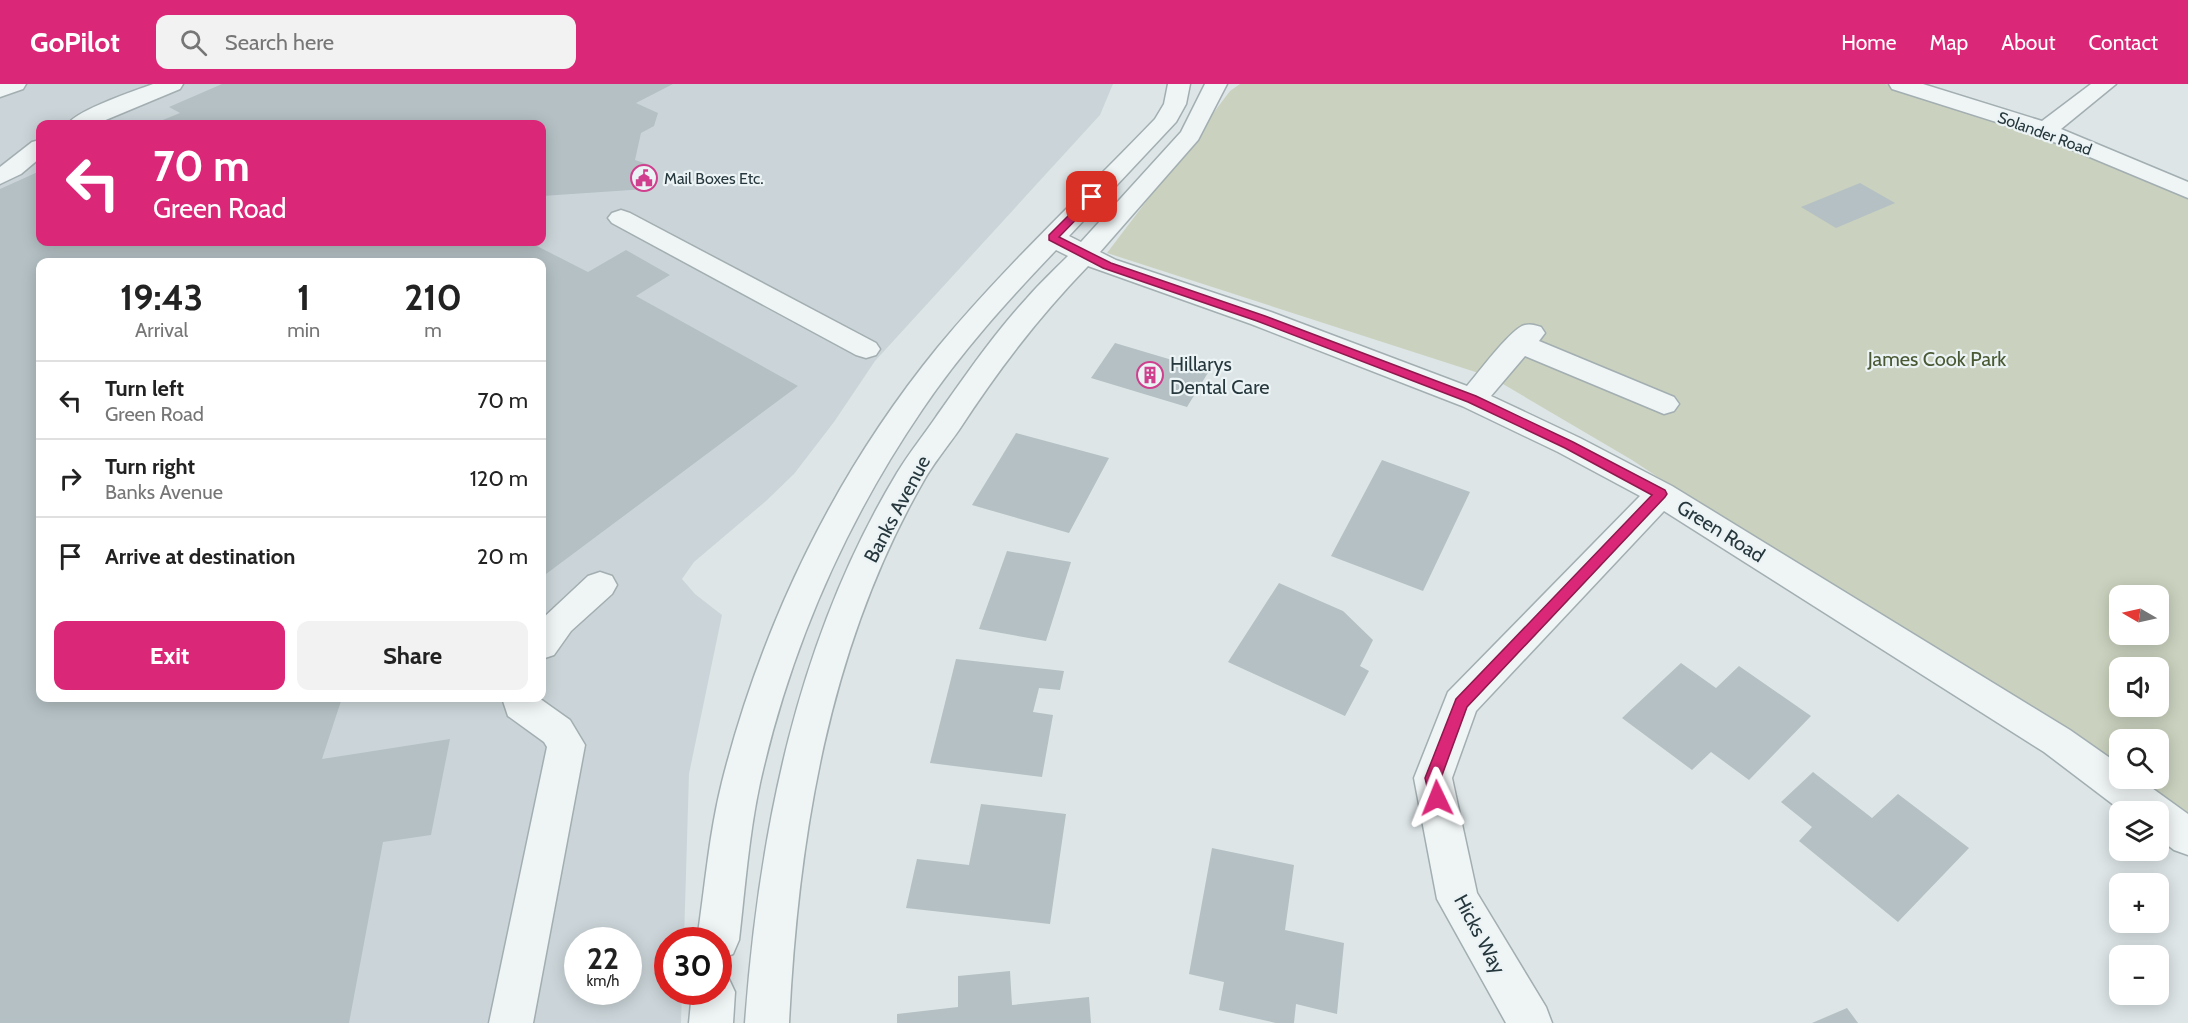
<!DOCTYPE html>
<meta charset="utf-8">
<style>
:root{--surface:#fff;--page:#f2f2f2;--text:#222;--muted:#767676;--line:#e0e0e0;--accent:#db2777}
body{margin:0;font-family:Cabin,sans-serif;background:var(--page);color:var(--text);height:100vh;display:flex;flex-direction:column;font-size:22px;white-space:nowrap}
*{box-sizing:border-box;margin:0}
p{font-size:20px;color:var(--muted)}
.icon{flex:none;width:33px;height:33px;fill:none;stroke:currentColor;stroke-width:2;stroke-linecap:round;stroke-linejoin:round}
.map{position:relative;flex:1;overflow:hidden}
.side{position:absolute;left:36px;top:174px;width:510px;height:444px;display:flex;flex-direction:column;background:var(--surface);border-radius:12px;box-shadow:0 3px 15px #0003}
.side>*{flex:none}
.guide{position:absolute;left:36px;top:36px;width:510px;height:126px;border-radius:12px;box-shadow:0 3px 15px #0003;background:#db2777;color:#fff;overflow:hidden}
.needle{width:39px;rotate:279deg}
.fabs{position:absolute;left:2109px;top:501px;display:grid;gap:12px}
.fabs a{display:grid;place-items:center;width:60px;height:60px;border-radius:12px;background:var(--surface);box-shadow:0 3px 15px #0003;font-size:30px}
.speed{position:absolute;left:564px;top:843px;display:flex;gap:12px;font-size:30px;font-weight:700;text-align:center}
.speed>*{display:grid;place-content:center;width:78px;height:78px;border-radius:50%;background:var(--surface);box-shadow:0 3px 15px #0003;line-height:1}
.speed small{font-size:15px;font-weight:400}
.speed .limit{border:9px solid #d22;background:#fff;color:#111}
.pin{position:absolute;display:grid;place-items:center;width:51px;height:51px;color:#fff;margin:-26px;border-radius:12px;box-shadow:0 3px 9px #0006}
.me{position:absolute;width:66px;margin:-33px;rotate:358deg;stroke-linejoin:round;filter:drop-shadow(0 0 4px #0008)}
.turn{display:flex;align-items:center;gap:21px;height:126px;padding:0 18px;font-size:27px}
.turn .icon{width:78px;height:78px;stroke-width:2.5}
.turn b{display:block;font-size:42px;line-height:51px}
.eta{display:flex;justify-content:space-evenly;align-items:center;height:102px;text-align:center}
.eta b{font-size:36px;font-weight:700;line-height:42px}
.cta{display:flex;gap:12px;margin-top:auto;padding:12px 18px}
.cta a{flex:1;height:69px;border-radius:12px;background:var(--accent);color:#fff;font-size:24px;font-weight:700;line-height:69px;text-align:center}
.cta a+a{background:var(--page);color:var(--text)}
ul{padding:0;list-style:none}
li{display:flex;align-items:center;gap:18px;height:78px;padding:0 18px;border-top:2px solid var(--line)}
li div{flex:1}
li b{display:block;font-size:22px}
li em{font-style:normal}
header{display:flex;align-items:center;gap:36px;box-sizing:border-box;height:84px;padding:0 30px;background:var(--accent);color:#fff}
header strong{font-size:28px}
nav{display:flex;gap:33px;margin-inline-start:auto;font-size:21px}
.search{width:420px;height:54px;background:var(--page);display:flex;align-items:center;gap:15px;box-sizing:border-box;padding:0 21px;border-radius:12px;color:var(--muted);font-size:22px}
.map>svg:first-child{display:block}
.built{fill:#cbd5d9;fill-rule:evenodd}
.green{fill:#cad1be;fill-rule:evenodd}
.building{fill:#b4c0c4}
.lines{fill:none;stroke-linecap:round;stroke-linejoin:round}
.minor-casing{stroke:#a2aeb1;stroke-width:3}
.minor{fill:#eff4f5;fill-rule:evenodd}
.route{fill:#db2777;stroke:#8e194d;stroke-width:1.5}
.labels{text-anchor:middle;stroke-width:4.5;stroke-linejoin:round;paint-order:stroke}
.far-street-label{font-size:16px;fill:#26383d;stroke:#ecf3f5}
.far-poi-label{font-size:16px;fill:#26383d;stroke:#ecf3f5;text-anchor:start}
.park-label{font-size:20px;fill:#4a5933;stroke:#ecf3f5}
.poi-label{font-size:20px;fill:#26383d;stroke:#ecf3f5;text-anchor:start}
.street-label{font-size:20px;fill:#26383d;stroke:#ecf3f5}
</style>
<header>
<strong>GoPilot</strong>
<div class="search"><svg class="icon" aria-label="search" viewBox="0 0 24 24"><circle cx="10" cy="10" r="6"/><path d="M15 15l6 6"/></svg>Search here</div>
<nav><a>Home</a><a>Map</a><a>About</a><a>Contact</a></nav>
</header>
<div class="map">
<svg width="2188" height="939" viewBox="0 0 2188 939">
<rect width="100%" height="100%" fill="#dde5e7"/>
<path class="built" d="M0 0H1113L1100 31 875 277 834 338 794 390 766 417 694 478 682 495 695 510 722 531 689 690 684 856H668V908H682L681 939H0ZM40 40H542V158H40ZM40 178H542V614H40ZM578 856H628V908H578Z"/>
<path class="green" d="M1240 0H1885L2020 38 2188 107V750L2057 657 1632 376 1491 293 1107 169 1230 7ZM2120 512H2158V550H2120ZM2120 584H2158V622H2120ZM2120 656H2158V694H2120Z"/>
<g class="building">
<polygon points="222,0 673,0 636,19 658,29 654,42 641,49 635,76 650,81 646,105 542,112 542,40 153,40 180,29 169,23"/>
<polygon points="40,87 40,158 488,158 492,160 496,158 529,158 588,188 626,166 670,191 636,212 798,302 542,493 542,178 40,178 40,614 342,614 322,675 450,655 431,751 383,758 349,939 0,939 0,105"/>
<polygon points="1860,99 1895,119 1836,144 1801,123"/>
<polygon points="1115,259 1209,287 1187,323 1091,294"/>
<polygon points="1016,349 1109,374 1069,449 972,421"/>
<polygon points="1382,376 1470,408 1423,507 1331,472"/>
<polygon points="1007,467 1071,478 1046,557 979,545"/>
<polygon points="1279,499 1343,527 1373,556 1360,582 1369,587 1345,632 1228,578"/>
<polygon points="956,575 1064,587 1060,606 1039,604 1033,628 1053,631 1042,693 930,679"/>
<polygon points="1681,579 1716,604 1739,582 1811,632 1749,696 1711,668 1692,686 1622,634"/>
<polygon points="1813,688 1872,734 1898,710 1969,764 1898,838 1799,757 1812,743 1781,718"/>
<polygon points="981,720 1066,730 1050,840 906,824 917,775 969,781"/>
<polygon points="1212,764 1294,781 1285,846 1344,859 1337,930 1296,920 1294,939 1276,939 1219,926 1224,898 1189,890"/>
<polygon points="1010,887 1012,921 1089,913 1091,939 897,939 897,930 958,923 958,892"/>
<polygon points="1847,924 1858,939 1812,939"/>
</g>
<g class="lines">
<defs>
<g id="minor">
<polygon points="0,0 26,0 23,5 0,13"/>
<path d="M153 0H183L180 5 96 40H68C77 26 134 7 153 0Z"/>
<path d="M1168 0H1190L1186 20 1176 38 1069 152 1081 158 1181 48 1205 0H1227L1198 56 1100 168 1116 176 1271 228 1467 302C1479 288 1507 250 1522 242 1529 239 1534 241 1541 243L1545 249 1539 257 1674 313 1679 320 1674 327 1664 330 1525 272 1491 312 1580 354 1672 402 2070 646 2120 681V694H2138L2188 730V771L2174 766 2158 754V728H2123L2044 668 1664 427 1476 627 1452 694 1477 809 1546 923 1552 939H1506L1437 815 1414 694 1448 608 1640 412 1558 368 1462 322 1251 240 1088 182C1037 235 999 285 959 346 947 363 933 380 923 398 829 562 798 753 789 939H745C759 748 797 555 897 389 909 369 923 352 936 333 965 292 993 251 1027 214 1040 199 1054 186 1068 172L1056 166C1008 216 961 268 922 326 845 439 790 565 760 699 749 750 745 804 739 856L733 870 718 876V856H697C705 803 709 750 722 698 762 540 835 389 938 263 1005 182 1083 110 1155 35L1164 20Z"/>
<polygon points="1889,0 1923,0 2042,37 2091,0 2116,0 2061,45 2188,98 2188,114 2037,51 1892,5"/>
<polygon points="40,56 40,74 21,90 0,100 0,83 32,58"/>
<polygon points="621,126 630,129 876,259 880,265 876,271 866,274 856,271 612,139 608,134 612,129"/>
<polygon points="600,488 612,492 617,501 612,510 571,547 554,571 542,575 542,535 588,492"/>
<polygon points="502,614 539,614 570,636 585,661 533,939 489,939 547,663 544,658 508,632"/>
<polygon points="718,889 728,893 735,908 733,939 689,939 692,908 718,908"/>
</g>
</defs>
<use href="#minor" class="minor-casing"/>
<use href="#minor" class="minor"/>
</g>
<polygon class="route" points="1089,111 1098,113 1059,153 1111,179 1265,232 1476,312 1573,358 1665,406 1667,410 1665,413 1467,623 1441,694 1445,714 1443,719 1437,721 1431,719 1425,694 1456,615 1652,411 1565,364 1468,318 1257,237 1103,184 1049,156 1049,151"/>
<defs>
<symbol id="civic-ring" viewBox="-11 -11 22 22"><circle r="9.5" fill="#ecf3f5" stroke="#cf3f8e" stroke-width="1.5"/><path d="M-.6-6.5H3V-4.5H.6V-3L4-1V1h2V6H-6V1h2V-1L-.6-3ZM-1.2 2.5V6h2.4V2.5Z" fill="#cf3f8e"/></symbol>
<symbol id="building-ring" viewBox="-11 -11 22 22"><circle r="9.5" fill="#ecf3f5" stroke="#cf3f8e" stroke-width="1.5"/><path d="M-4-6H4V6H1V3H-1V6H-4ZM-2.5-4.3h1.7v1.8h-1.7ZM.8-4.3h1.7v1.8H.8ZM-2.5-1h1.7V.8h-1.7ZM.8-1h1.7V.8H.8Z" fill="#cf3f8e"/></symbol>
</defs>
<g fill-rule="evenodd">
<use href="#civic-ring" x="629" y="79" width="30" height="30"/>
<use href="#building-ring" x="1135" y="276" width="30" height="30"/>
</g>
<g class="labels">
<g class="far-street-label">
<text transform="translate(2045 49) rotate(20)" y="6">Solander Road</text>
</g>
<g class="far-poi-label">
<text x="664" y="100">Mail Boxes Etc.</text>
</g>
<g class="park-label">
<text x="1937" y="282">James Cook Park</text>
</g>
<g class="poi-label">
<text x="1170" y="287">Hillarys<tspan x="1170" dy="23">Dental Care</tspan></text>
</g>
<g class="street-label">
<text transform="translate(897 425) rotate(-62)" y="7">Banks Avenue</text>
<text transform="translate(1721 447) rotate(32)" y="7">Green Road</text>
<text transform="translate(1480 850) rotate(62)" y="7">Hicks Way</text>
</g>
</g>
</svg>
<div class="fabs">
<a><svg class="needle" viewBox="-14 -14 28 28"><path d="M0-13l5 13h-10z" fill="#e53935"/><path d="M0 13l5-13h-10z" fill="#767676"/></svg></a>
<a><svg class="icon" aria-label="sound" viewBox="0 0 24 24"><path d="M4 9h4l5-4v14l-5-4H4zM17 9q2 3 0 6"/></svg></a>
<a><svg class="icon" aria-label="search" viewBox="0 0 24 24"><circle cx="10" cy="10" r="6"/><path d="M15 15l6 6"/></svg></a>
<a><svg class="icon" aria-label="layers" viewBox="0 0 24 24"><path d="M12 4l9 5-9 5-9-5zM3 14l9 5 9-5"/></svg></a>
<a>+</a>
<a>−</a>
</div>
<div class="speed"><div>22<small>km/h</small></div><div class="limit">30</div></div>
<div class="pin" style="left:1092px;top:113px;background:#d93025"><svg class="icon" aria-label="arrive" viewBox="0 0 24 24"><path d="M6 21V4h12l-3 4 3 4H6"/></svg></div>
<svg class="me" style="left:1437px;top:714px" viewBox="-20 -20 40 40"><path d="M0-17L14 15 0 8-14 15z" fill="#db2777" stroke="#fff" stroke-width="4"/></svg>
<div class="guide">
<div class="turn"><svg class="icon" aria-label="left" viewBox="0 0 24 24"><path d="M17 20v-9H6M10 6l-5 5 5 5"/></svg><div><b>70 m</b>Green Road</div></div>
</div>
<section class="side">
<div class="eta">
<div><b>19:43</b><p>Arrival</p></div>
<div><b>1</b><p>min</p></div>
<div><b>210</b><p>m</p></div>
</div>
<ul>
<li><svg class="icon" aria-label="left" viewBox="0 0 24 24"><path d="M17 20v-9H6M10 6l-5 5 5 5"/></svg><div><b>Turn left</b><p>Green Road</p></div><em>70 m</em></li>
<li><svg class="icon" aria-label="right" viewBox="0 0 24 24"><path d="M7 20v-9h11M14 6l5 5-5 5"/></svg><div><b>Turn right</b><p>Banks Avenue</p></div><em>120 m</em></li>
<li><svg class="icon" aria-label="arrive" viewBox="0 0 24 24"><path d="M6 21V4h12l-3 4 3 4H6"/></svg><div><b>Arrive at destination</b></div><em>20 m</em></li>
</ul>
<div class="cta"><a>Exit</a><a>Share</a></div>
</section>
</div>
